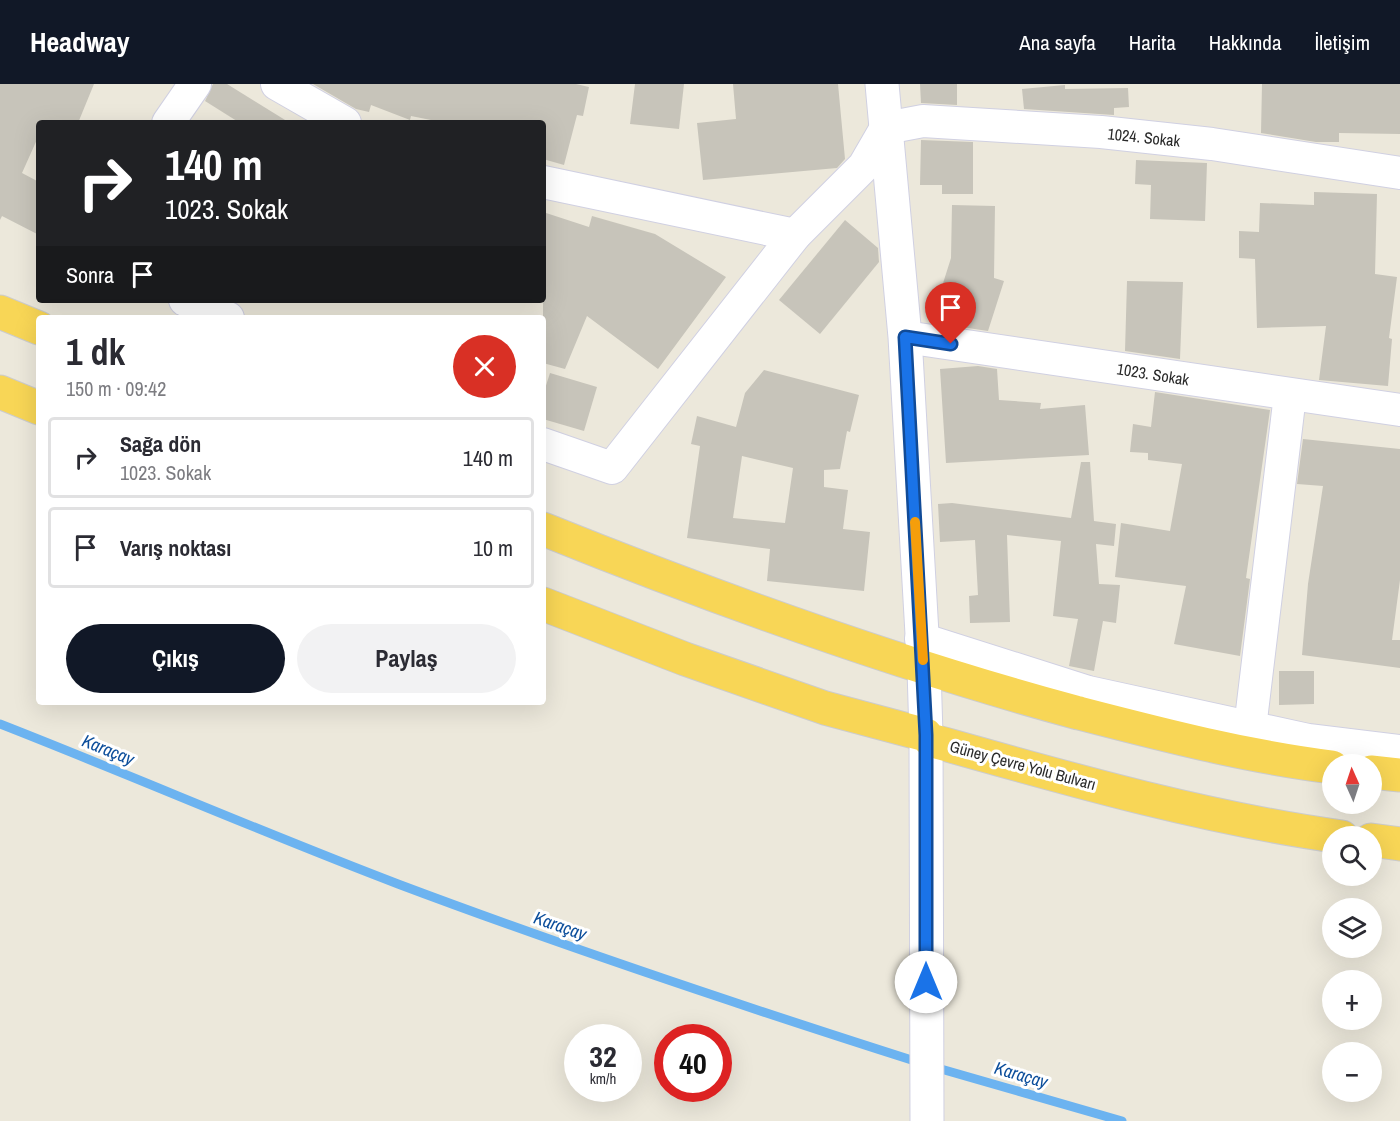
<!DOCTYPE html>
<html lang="tr">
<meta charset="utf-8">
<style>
:root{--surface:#fff;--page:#f2f2f3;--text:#2b2b33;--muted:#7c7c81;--line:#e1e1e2;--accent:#111827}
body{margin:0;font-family:"Archivo Narrow",sans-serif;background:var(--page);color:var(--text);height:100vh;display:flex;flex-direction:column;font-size:22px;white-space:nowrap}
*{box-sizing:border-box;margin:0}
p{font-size:20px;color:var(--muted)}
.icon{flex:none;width:33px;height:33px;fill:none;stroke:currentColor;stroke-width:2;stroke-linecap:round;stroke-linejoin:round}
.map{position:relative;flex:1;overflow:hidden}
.side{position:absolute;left:36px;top:231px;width:510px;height:390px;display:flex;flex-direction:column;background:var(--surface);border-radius:6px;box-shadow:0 6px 24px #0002}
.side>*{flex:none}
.hud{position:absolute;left:36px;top:36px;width:510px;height:183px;border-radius:6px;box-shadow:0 6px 24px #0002;background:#202124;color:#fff;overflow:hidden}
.needle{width:39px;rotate:357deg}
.fabs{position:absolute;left:1322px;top:670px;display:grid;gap:12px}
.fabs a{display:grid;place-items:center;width:60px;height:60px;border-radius:50%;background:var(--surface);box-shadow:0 6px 24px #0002;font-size:30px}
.speed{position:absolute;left:564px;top:940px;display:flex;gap:12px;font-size:30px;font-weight:700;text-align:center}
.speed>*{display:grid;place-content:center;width:78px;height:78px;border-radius:50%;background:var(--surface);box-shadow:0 6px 24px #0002;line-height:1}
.speed small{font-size:15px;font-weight:400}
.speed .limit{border:9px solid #d22;background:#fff;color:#111}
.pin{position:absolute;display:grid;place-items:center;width:51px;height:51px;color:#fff;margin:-62px -26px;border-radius:50% 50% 50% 0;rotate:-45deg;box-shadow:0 0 6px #0007}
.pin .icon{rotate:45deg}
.me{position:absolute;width:66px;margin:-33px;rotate:0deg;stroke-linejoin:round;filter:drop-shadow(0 0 4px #0008)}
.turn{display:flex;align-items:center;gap:21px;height:126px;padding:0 30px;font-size:27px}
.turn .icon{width:78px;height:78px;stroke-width:2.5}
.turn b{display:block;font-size:42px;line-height:51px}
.then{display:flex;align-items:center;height:57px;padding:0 30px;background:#0003;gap:12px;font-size:22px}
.round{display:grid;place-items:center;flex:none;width:63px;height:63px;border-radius:32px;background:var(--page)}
.summary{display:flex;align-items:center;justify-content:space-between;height:102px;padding:0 30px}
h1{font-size:36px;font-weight:700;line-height:45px}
.primary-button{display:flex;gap:12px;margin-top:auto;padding:12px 30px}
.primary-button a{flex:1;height:69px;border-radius:36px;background:var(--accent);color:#fff;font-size:24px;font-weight:700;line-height:69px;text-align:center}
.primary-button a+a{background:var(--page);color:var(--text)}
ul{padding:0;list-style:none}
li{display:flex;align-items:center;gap:18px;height:81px;margin:0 12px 9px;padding:0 18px;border:3px solid var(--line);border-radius:6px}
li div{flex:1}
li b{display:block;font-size:22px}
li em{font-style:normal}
header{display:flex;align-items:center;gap:36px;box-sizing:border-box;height:84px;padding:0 30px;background:var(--accent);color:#fff}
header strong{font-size:28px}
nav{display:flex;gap:33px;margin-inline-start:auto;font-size:21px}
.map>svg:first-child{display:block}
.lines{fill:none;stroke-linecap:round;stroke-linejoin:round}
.stream{stroke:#6cb3f0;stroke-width:9}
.building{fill:#c7c4ba;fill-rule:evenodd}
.minor-casing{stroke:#d0d0e2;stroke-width:34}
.tertiary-casing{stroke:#d0d0e2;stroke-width:35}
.trunk-casing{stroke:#ccc;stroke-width:35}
.minor{stroke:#fff;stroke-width:32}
.tertiary{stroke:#fff;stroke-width:33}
.trunk{stroke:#f8d656;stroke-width:33}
.route-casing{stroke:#114b97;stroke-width:15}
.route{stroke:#1a73e8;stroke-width:10}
.slow{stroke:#f59e0b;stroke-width:10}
.labels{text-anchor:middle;stroke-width:6;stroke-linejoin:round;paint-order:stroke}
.street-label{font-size:16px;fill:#292929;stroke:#fff}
.water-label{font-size:18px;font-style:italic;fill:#0c4e9b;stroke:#fff}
</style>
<header>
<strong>Headway</strong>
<nav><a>Ana sayfa</a><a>Harita</a><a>Hakkında</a><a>İletişim</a></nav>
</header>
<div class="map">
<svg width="1400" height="1037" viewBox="0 0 1400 1037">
<rect width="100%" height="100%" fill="#ece8db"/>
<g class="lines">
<g class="stream">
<path d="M0 640C133 692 264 749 398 800 571 865 745 923 921 979"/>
<polyline points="934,983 1122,1037"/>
</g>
</g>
<g class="building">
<polygon points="0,0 94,0 78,39 39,39 39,51 22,89 39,98 39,151 2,132 0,136"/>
<polygon points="213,0 227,0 290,39 240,39 205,17"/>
<polygon points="313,0 576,0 589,3 583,32 577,31 564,81 543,75 543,39 446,39 411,32 410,36 371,21 369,28 356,25"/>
<polygon points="635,0 684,0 679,45 630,40"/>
<polygon points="733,0 838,0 845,75 837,84 703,96 697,39 736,35"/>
<polygon points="920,0 957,0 957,21 921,19"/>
<polygon points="1262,0 1400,0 1400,50 1339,49 1339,58 1316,58 1261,49"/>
<polygon points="1065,1 1065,5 1128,4 1129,23 1114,24 1114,31 1024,25 1022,5"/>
<polygon points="921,56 973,58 973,110 942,110 942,101 920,101"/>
<polygon points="1136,76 1207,79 1205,137 1150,135 1151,101 1135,100"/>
<polygon points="1314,108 1377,110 1375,190 1397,193 1389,254 1392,255 1388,302 1319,296 1326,242 1257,244 1255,175 1239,174 1239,147 1259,148 1260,119 1314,121"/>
<polygon points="952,121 995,122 994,194 1004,197 988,247 961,243 932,234 951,174"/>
<polygon points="543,128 589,143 592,132 655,150 726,193 658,285 587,232 565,285 543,279"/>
<polygon points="845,136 878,164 879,178 820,250 779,216"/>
<polygon points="1127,197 1183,198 1180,275 1125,267"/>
<polygon points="978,282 997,285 999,316 1041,319 1040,325 1085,321 1089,371 946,379 940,285"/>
<path d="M764 286 859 311 850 348 847 347 840 385 824 386V403L848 406 843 445 870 448 864 507 767 497 770 465 687 454 700 362 691 360 697 332 736 343 745 309ZM742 372 793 384 785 439 733 434Z"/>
<polygon points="550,289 597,303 584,347 543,335 543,311"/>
<polygon points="1155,308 1270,326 1246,494 1250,495 1240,572 1174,560 1186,502 1115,493 1121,439 1170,447 1182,380 1148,376 1148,369 1130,368 1133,340 1151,343"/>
<polygon points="1303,355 1400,365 1400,496 1392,556 1400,556 1400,584 1302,571 1308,500 1323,402 1297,400"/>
<polygon points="1081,378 1090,378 1094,437 1116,440 1114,462 1096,460 1099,500 1120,501 1116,539 1103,537 1094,587 1069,582 1078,535 1053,532 1061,457 1007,451 1010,538 970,539 969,512 978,511 975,456 940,458 938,420 952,419 1071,434"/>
<polygon points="1279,587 1314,587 1314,620 1279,621"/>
</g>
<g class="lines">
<defs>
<g id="minor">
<polyline points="277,0 345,39"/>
<polyline points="168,39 195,0"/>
<polyline points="543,98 795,151"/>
<polyline points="185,216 228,234"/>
<polyline points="905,253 1400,326"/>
<polyline points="543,360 612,384 795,151 864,82 886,44 923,37 1101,48 1212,60 1400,89"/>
<polyline points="921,555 1088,608 1308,656 1400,667"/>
<polyline points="1250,644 1290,311"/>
</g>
<polyline id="tertiary" points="882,0 905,253 924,585 926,651 927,1037"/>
<g id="trunk">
<polyline points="0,228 39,244"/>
<polyline points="0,308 39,324"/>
<path d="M543 445C717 515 894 579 1075 628 1160 650 1244 672 1332 683"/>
<path d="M543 520 685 575 825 624 926 651 930 656C1065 694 1203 734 1342 753"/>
<polyline points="1371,688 1400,691"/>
<polyline points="1371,756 1400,760"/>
</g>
</defs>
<use href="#minor" class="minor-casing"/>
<use href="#tertiary" class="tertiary-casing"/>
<use href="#trunk" class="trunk-casing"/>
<use href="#minor" class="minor"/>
<use href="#tertiary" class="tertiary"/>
<use href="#trunk" class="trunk"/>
</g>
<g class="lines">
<defs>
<polyline id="route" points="926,898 926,651 905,253 951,260"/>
</defs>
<use href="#route" class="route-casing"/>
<use href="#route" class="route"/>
<polyline class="slow" points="915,438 923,576"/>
</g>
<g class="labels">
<g class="street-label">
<text transform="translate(1144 53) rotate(6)" y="6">1024. Sokak</text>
<text transform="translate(1153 290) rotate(9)" y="6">1023. Sokak</text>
<text transform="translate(1023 681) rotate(15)" y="6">Güney Çevre Yolu Bulvarı</text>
</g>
<g class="water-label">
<text transform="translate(108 666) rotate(22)" y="6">Karaçay</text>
<text transform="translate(560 842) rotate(19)" y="6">Karaçay</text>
<text transform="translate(1021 991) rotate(16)" y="6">Karaçay</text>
</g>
</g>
</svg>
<div class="fabs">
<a><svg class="needle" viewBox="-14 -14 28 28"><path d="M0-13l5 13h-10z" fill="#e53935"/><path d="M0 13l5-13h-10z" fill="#7c7c81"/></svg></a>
<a><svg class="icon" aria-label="search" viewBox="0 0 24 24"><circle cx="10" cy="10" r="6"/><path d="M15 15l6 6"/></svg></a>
<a><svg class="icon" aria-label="layers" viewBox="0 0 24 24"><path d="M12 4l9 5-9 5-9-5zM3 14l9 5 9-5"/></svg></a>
<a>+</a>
<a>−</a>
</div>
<div class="speed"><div>32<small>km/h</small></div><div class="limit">40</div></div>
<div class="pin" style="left:951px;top:260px;background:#d93025"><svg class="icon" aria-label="arrive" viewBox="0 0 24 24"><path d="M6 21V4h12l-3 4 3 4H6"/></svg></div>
<svg class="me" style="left:926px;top:898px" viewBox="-20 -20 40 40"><circle r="19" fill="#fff"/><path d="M0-13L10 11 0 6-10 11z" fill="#1a73e8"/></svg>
<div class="hud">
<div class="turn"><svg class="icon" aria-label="right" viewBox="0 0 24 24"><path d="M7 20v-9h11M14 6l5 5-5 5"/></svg><div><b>140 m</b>1023. Sokak</div></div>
<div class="then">Sonra<svg class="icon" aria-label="arrive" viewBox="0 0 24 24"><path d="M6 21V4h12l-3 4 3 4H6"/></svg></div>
</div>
<section class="side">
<div class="summary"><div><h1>1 dk</h1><p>150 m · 09:42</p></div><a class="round" style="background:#d93025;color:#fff"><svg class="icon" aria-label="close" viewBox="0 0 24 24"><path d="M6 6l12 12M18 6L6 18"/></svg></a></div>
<ul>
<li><svg class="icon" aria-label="right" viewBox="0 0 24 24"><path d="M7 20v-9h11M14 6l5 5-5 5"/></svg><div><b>Sağa dön</b><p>1023. Sokak</p></div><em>140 m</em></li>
<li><svg class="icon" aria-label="arrive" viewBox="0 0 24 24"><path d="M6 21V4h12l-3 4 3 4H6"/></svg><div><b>Varış noktası</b></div><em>10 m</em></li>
</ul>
<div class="primary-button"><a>Çıkış</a><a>Paylaş</a></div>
</section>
</div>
